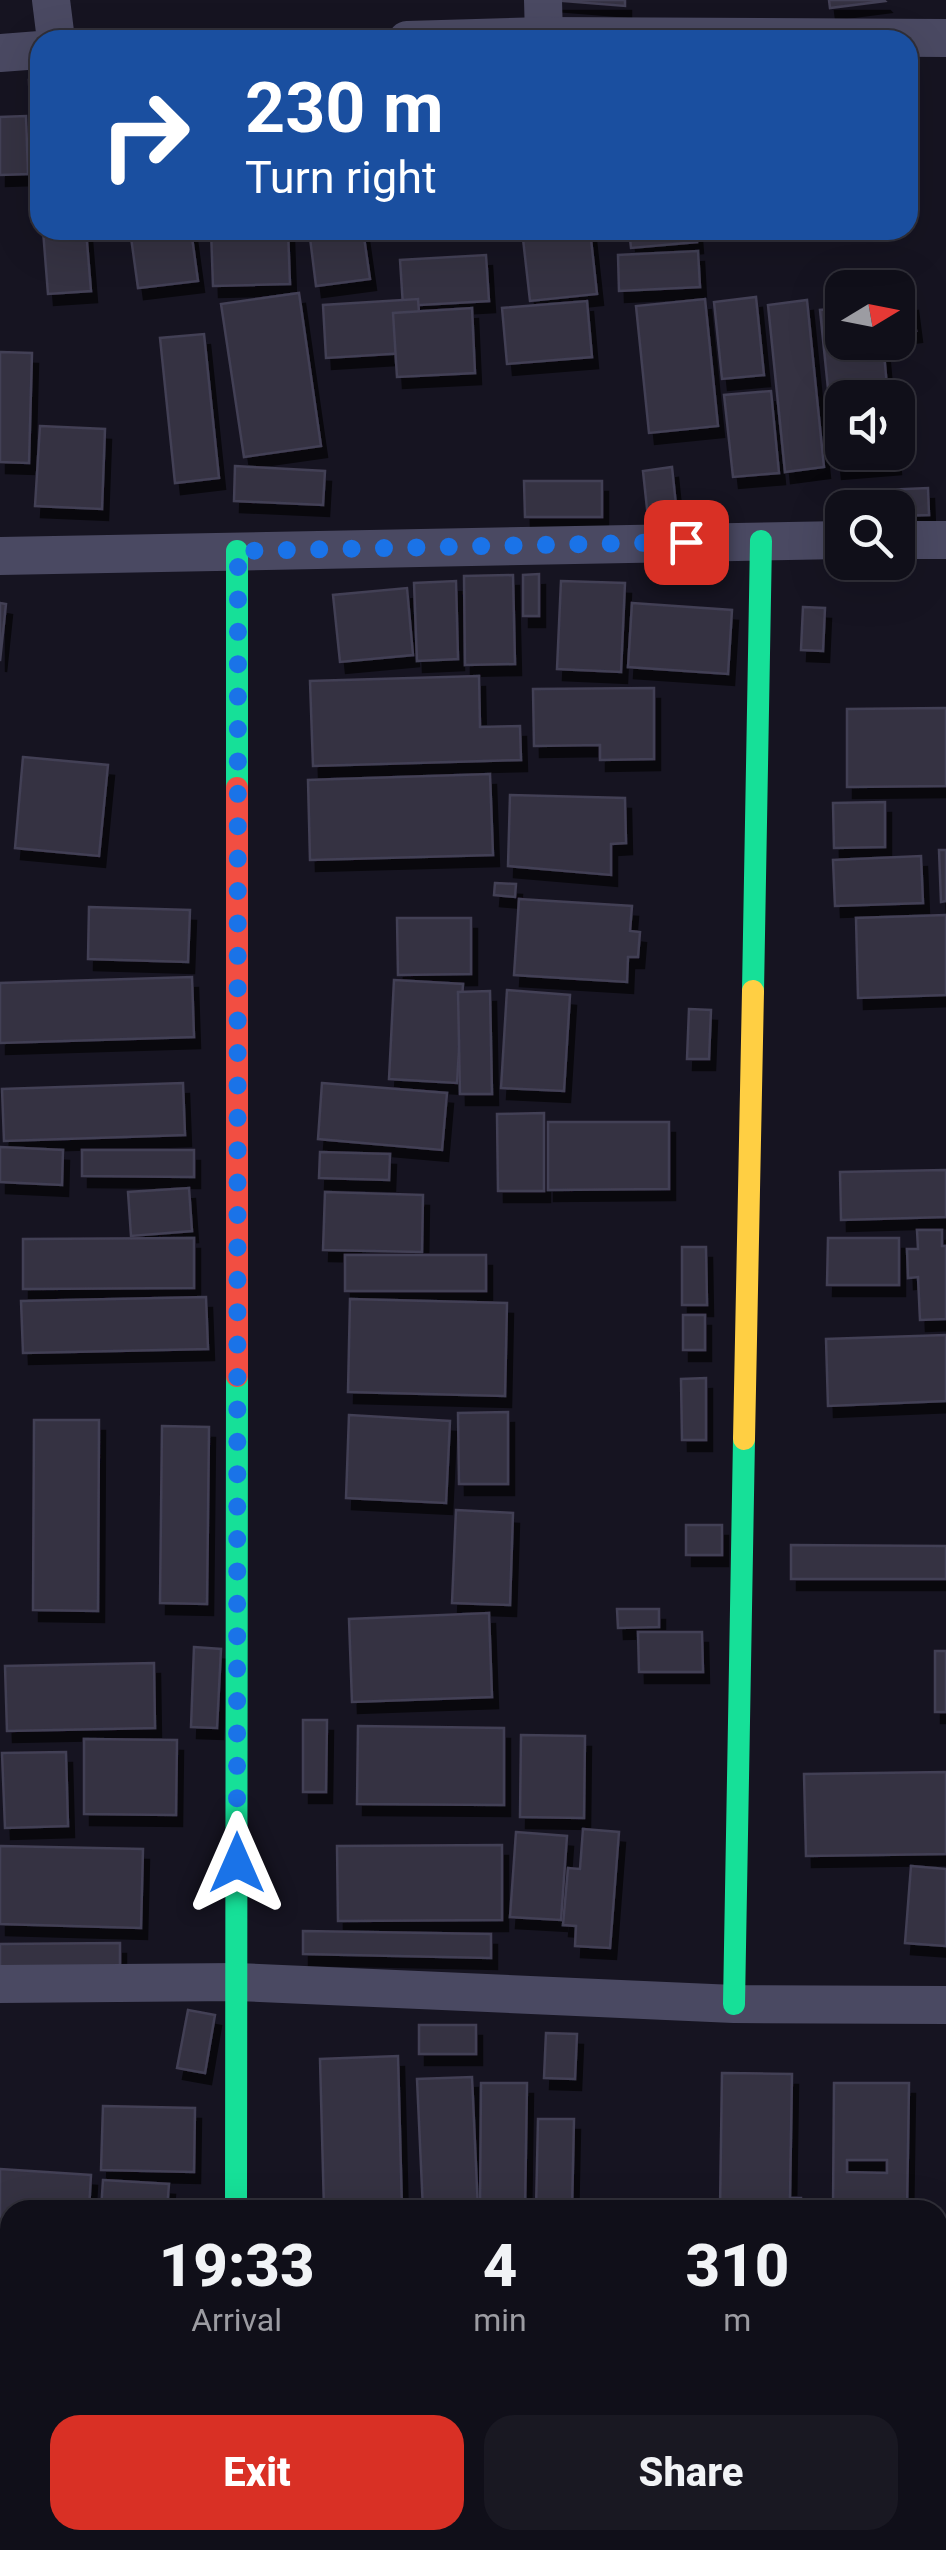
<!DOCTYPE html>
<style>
:root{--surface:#100f19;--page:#191822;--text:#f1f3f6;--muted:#9c9ca2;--line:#302f38;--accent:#d93025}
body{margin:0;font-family:Roboto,sans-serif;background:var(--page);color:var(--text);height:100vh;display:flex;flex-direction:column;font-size:38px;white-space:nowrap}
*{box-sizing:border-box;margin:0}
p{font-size:32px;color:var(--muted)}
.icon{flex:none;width:55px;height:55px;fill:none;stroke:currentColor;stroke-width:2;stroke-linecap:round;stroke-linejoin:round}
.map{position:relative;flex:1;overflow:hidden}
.details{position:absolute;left:0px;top:2200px;width:948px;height:350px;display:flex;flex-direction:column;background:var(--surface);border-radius:30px 30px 0 0;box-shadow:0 10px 40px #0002,0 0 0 2px var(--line)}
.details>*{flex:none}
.banner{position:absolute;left:30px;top:30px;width:888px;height:210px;border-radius:30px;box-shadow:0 10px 40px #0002,0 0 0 2px var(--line);background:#1a4fa0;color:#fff;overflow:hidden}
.needle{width:65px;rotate:80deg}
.controls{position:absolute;left:825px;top:270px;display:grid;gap:20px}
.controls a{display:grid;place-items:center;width:90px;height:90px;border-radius:20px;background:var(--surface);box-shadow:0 10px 40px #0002,0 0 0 2px var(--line);font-size:50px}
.pin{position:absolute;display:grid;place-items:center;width:85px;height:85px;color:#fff;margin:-42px;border-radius:20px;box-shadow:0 5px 15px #0006}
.me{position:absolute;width:110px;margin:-55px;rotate:0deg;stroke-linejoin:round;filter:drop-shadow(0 0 8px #0008)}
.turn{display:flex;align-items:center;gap:35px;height:210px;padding:0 50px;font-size:45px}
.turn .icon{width:130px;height:130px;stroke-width:2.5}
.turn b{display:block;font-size:70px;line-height:85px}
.eta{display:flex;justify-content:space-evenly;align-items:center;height:170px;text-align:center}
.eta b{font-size:60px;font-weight:800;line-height:70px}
.button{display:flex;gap:20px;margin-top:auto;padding:20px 50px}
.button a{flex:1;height:115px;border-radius:30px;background:var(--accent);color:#fff;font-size:40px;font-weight:800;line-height:115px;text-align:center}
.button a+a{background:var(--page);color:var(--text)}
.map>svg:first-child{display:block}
.building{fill:#343243;stroke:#433f54;stroke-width:2.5;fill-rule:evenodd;filter:url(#shadow)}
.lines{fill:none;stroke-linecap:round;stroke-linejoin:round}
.street{stroke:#4a4962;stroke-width:38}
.fast{stroke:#16e098;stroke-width:22}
.slow{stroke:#ffcf43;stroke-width:22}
.jam{stroke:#f24e42;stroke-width:22}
.route{stroke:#1a73e8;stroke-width:18;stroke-dasharray:0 32.4}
</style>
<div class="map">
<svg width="946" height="2550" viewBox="0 0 946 2550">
<defs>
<filter id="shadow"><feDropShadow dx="6" dy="11" stdDeviation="0" flood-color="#0009"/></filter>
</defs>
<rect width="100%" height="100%" fill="#161421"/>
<g class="building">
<polygon points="551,0 625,0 625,6"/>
<polygon points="829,0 884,0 885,1 830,8"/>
<polygon points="29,80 40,80 40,110 30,110"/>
<polygon points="26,116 28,174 0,175 0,117"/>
<polygon points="43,230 86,230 91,291 48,294"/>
<polygon points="130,230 191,230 198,281 138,288"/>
<polygon points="211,230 288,230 290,284 213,286"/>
<polygon points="309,230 363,230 370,279 316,286"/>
<polygon points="522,230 590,230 597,294 530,301"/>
<polygon points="629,230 696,230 697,242 631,248"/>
<polygon points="698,251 700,287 619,291 618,255"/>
<polygon points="486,255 489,301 403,306 400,260"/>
<polygon points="299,293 321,446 244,457 221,304"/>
<polygon points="756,297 764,375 722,379 714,302"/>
<polygon points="418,299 422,352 326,358 323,305"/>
<polygon points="705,299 718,426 649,433 636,306"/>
<polygon points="807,300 824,467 785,472 768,305"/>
<polygon points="912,300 916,331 898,333 898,302"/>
<polygon points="587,301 592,357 507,364 502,308"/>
<polygon points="472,308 475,373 397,377 393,313"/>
<polygon points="842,308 842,342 883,342 888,398 842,398 842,452 894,452 895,463 836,468 820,310"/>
<polygon points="204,334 219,478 175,483 160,338"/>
<polygon points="0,352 32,353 29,463 0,462"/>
<polygon points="771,391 779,473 733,477 724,395"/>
<polygon points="40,426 105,429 102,509 35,506"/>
<polygon points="235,466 325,471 323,505 234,501"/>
<polygon points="672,467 677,515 648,518 643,471"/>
<polygon points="524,481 602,481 602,517 525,517"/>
<polygon points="928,488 929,515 898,516 898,508 842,508 842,519 839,520 837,492"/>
<polygon points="539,574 539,616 523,616 523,575"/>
<polygon points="513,575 515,664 465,665 464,576"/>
<polygon points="456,581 458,659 417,661 414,583"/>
<polygon points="561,581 625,583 621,672 557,669"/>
<polygon points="407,588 413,655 340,662 333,595"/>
<polygon points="0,603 6,604 0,661"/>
<polygon points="632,603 732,610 728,674 628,667"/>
<polygon points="803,607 825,608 823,651 801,650"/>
<polygon points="479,676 480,727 520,726 521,760 313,766 310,681"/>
<polygon points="654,688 654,759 600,760 600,745 534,746 533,689"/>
<polygon points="946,708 946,786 847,787 847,709"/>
<polygon points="23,757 108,765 99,856 15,848"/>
<polygon points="490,774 493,855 310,860 308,780"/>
<polygon points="510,795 625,798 626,843 611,844 611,875 508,866"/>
<polygon points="885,802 885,847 834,848 833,803"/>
<polygon points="939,850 946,850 946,901 941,902"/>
<polygon points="921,856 923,903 835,906 833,860"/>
<polygon points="495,883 516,884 515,897 494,895"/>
<polygon points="519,899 632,906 630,931 640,932 638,957 628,957 627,982 514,975"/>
<polygon points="89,907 190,910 188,962 88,959"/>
<polygon points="946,915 946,995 858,998 856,918"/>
<polygon points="397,918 471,918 471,974 398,975"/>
<polygon points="192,977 194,1037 0,1043 0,983"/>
<polygon points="394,980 463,984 457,1083 389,1079"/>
<polygon points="507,990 570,995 564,1091 501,1088"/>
<polygon points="490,991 492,1094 460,1094 458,992"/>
<polygon points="689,1009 711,1010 709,1059 687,1059"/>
<polygon points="183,1083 185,1135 4,1141 2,1089"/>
<polygon points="322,1083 447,1093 442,1150 318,1139"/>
<polygon points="544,1113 544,1191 498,1191 497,1114"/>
<polygon points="548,1122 669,1122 669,1189 548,1190"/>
<polygon points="0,1147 63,1150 62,1185 0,1182"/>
<polygon points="82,1150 194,1150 194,1177 82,1176"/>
<polygon points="320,1152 390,1154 389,1180 319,1178"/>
<polygon points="946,1170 946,1217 841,1220 840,1172"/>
<polygon points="189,1188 192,1231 131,1236 128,1192"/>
<polygon points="325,1192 423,1195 422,1252 323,1250"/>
<polygon points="917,1230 942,1230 942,1246 946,1246 946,1319 920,1320 918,1277 908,1278 907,1249 918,1249"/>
<polygon points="194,1238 194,1288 23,1289 23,1239"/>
<polygon points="828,1238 899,1238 899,1285 827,1285"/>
<polygon points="682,1247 706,1247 707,1305 682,1305"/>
<rect x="345" y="1255" width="141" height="36"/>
<polygon points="206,1297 208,1349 23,1353 21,1301"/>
<polygon points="350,1299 507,1303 505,1396 348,1392"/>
<rect x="683" y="1315" width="22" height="35"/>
<polygon points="946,1335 946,1401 828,1406 826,1339"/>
<polygon points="706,1378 706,1440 682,1440 681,1379"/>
<polygon points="508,1412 508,1484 459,1484 458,1413"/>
<polygon points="349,1415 450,1421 446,1503 346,1498"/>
<polygon points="34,1420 99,1420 98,1611 33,1610"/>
<polygon points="162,1426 209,1427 207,1604 160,1603"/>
<polygon points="456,1510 513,1513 510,1605 452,1603"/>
<rect x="686" y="1525" width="36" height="30"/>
<polygon points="791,1545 946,1546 946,1579 791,1579"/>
<polygon points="617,1609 659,1609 659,1627 618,1628"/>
<polygon points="489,1613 492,1697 352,1702 349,1619"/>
<polygon points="638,1632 702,1632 703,1672 639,1672"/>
<polygon points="194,1647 221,1649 217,1728 191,1727"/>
<rect x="935" y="1651" width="11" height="61"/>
<polygon points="154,1663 155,1728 7,1731 5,1666"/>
<polygon points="303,1720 327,1720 326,1792 303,1792"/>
<polygon points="358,1726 504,1728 504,1805 357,1804"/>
<polygon points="521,1735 585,1736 584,1818 520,1817"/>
<polygon points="84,1739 177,1740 176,1815 84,1814"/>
<polygon points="66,1752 68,1826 5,1828 2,1753"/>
<polygon points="946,1772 946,1854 806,1856 804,1774"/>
<polygon points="583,1829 619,1832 610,1948 575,1946 576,1926 563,1925 568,1868 580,1869"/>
<polygon points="516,1832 567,1836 561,1920 510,1917"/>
<polygon points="502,1845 502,1920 338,1921 337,1846"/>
<polygon points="0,1846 143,1849 141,1928 0,1924"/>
<polygon points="911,1866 946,1869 946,1946 905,1943"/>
<polygon points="303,1931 491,1934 491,1958 303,1954"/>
<polygon points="120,1943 120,1976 0,1978 0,1944"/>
<polygon points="188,2010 215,2015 205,2073 177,2068"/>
<rect x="419" y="2025" width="57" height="29"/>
<polygon points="546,2033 577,2034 575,2079 544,2078"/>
<polygon points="398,2056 402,2210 324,2210 320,2059"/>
<polygon points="722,2073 792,2074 790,2198 801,2198 801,2210 720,2210"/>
<polygon points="472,2077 478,2210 423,2210 417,2079"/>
<polygon points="481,2083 527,2083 525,2210 480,2210"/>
<path d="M834 2083H909L907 2210H833ZM847 2160H887V2173L847 2172Z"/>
<polygon points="103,2106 195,2108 194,2172 101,2170"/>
<polygon points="538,2119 574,2119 572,2210 536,2210"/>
<polygon points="0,2169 91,2175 89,2210 10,2210 10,2220 0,2219"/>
<polygon points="103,2180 169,2184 167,2210 101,2210"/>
<polygon points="938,2274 946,2274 946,2342 938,2341"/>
<polygon points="7,2336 10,2336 10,2420 0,2420 0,2372 6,2372"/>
<polygon points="0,2528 10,2528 10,2540 73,2540 73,2550 0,2550"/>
<polygon points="312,2540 496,2540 495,2550 312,2550"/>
<polygon points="503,2540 539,2540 540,2550 504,2550"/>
<rect x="750" y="2540" width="27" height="10"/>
<rect x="781" y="2540" width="38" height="10"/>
</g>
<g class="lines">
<g class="street">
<polyline points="51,0 56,40"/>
<polyline points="543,0 544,36"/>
<polyline points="407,40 544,36 946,38"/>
<polyline points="0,53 40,50"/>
<polyline points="898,540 946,540"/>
<polyline points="0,556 842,540"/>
<polyline points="0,1984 237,1982 734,2004 946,2005"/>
<polyline points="0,2480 10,2480"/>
<polyline points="938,2495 946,2495"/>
<polyline points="236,2550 237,2540"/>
<polyline points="725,2550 725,2540"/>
</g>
<g class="fast">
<polyline points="237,788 237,551"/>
<polyline points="753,991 761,541"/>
<polyline points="734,2004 744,1439"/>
<polyline points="236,2210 237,1376"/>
</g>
<polyline class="slow" points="744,1439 753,991"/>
<polyline class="jam" points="237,1376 237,788"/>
</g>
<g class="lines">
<polyline class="route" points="237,1863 238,551 686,542"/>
</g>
</svg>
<div class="controls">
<a><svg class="needle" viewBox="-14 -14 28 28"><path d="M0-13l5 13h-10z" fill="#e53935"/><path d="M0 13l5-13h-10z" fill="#9c9ca2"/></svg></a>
<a><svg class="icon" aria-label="sound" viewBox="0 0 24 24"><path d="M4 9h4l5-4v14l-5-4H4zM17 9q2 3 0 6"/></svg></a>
<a><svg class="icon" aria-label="search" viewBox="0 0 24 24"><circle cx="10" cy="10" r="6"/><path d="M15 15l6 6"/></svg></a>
</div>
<div class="pin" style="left:686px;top:542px;background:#d93025"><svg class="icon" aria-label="arrive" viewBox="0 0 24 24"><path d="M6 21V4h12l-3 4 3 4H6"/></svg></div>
<svg class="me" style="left:237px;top:1863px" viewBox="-20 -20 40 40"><path d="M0-17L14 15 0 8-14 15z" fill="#1a73e8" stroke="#fff" stroke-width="4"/></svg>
<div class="banner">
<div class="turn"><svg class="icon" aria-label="right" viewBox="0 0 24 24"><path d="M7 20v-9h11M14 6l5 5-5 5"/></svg><div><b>230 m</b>Turn right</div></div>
</div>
<section class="details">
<div class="eta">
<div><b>19:33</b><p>Arrival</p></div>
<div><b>4</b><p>min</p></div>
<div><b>310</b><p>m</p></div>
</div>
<div class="button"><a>Exit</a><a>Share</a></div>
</section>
</div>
